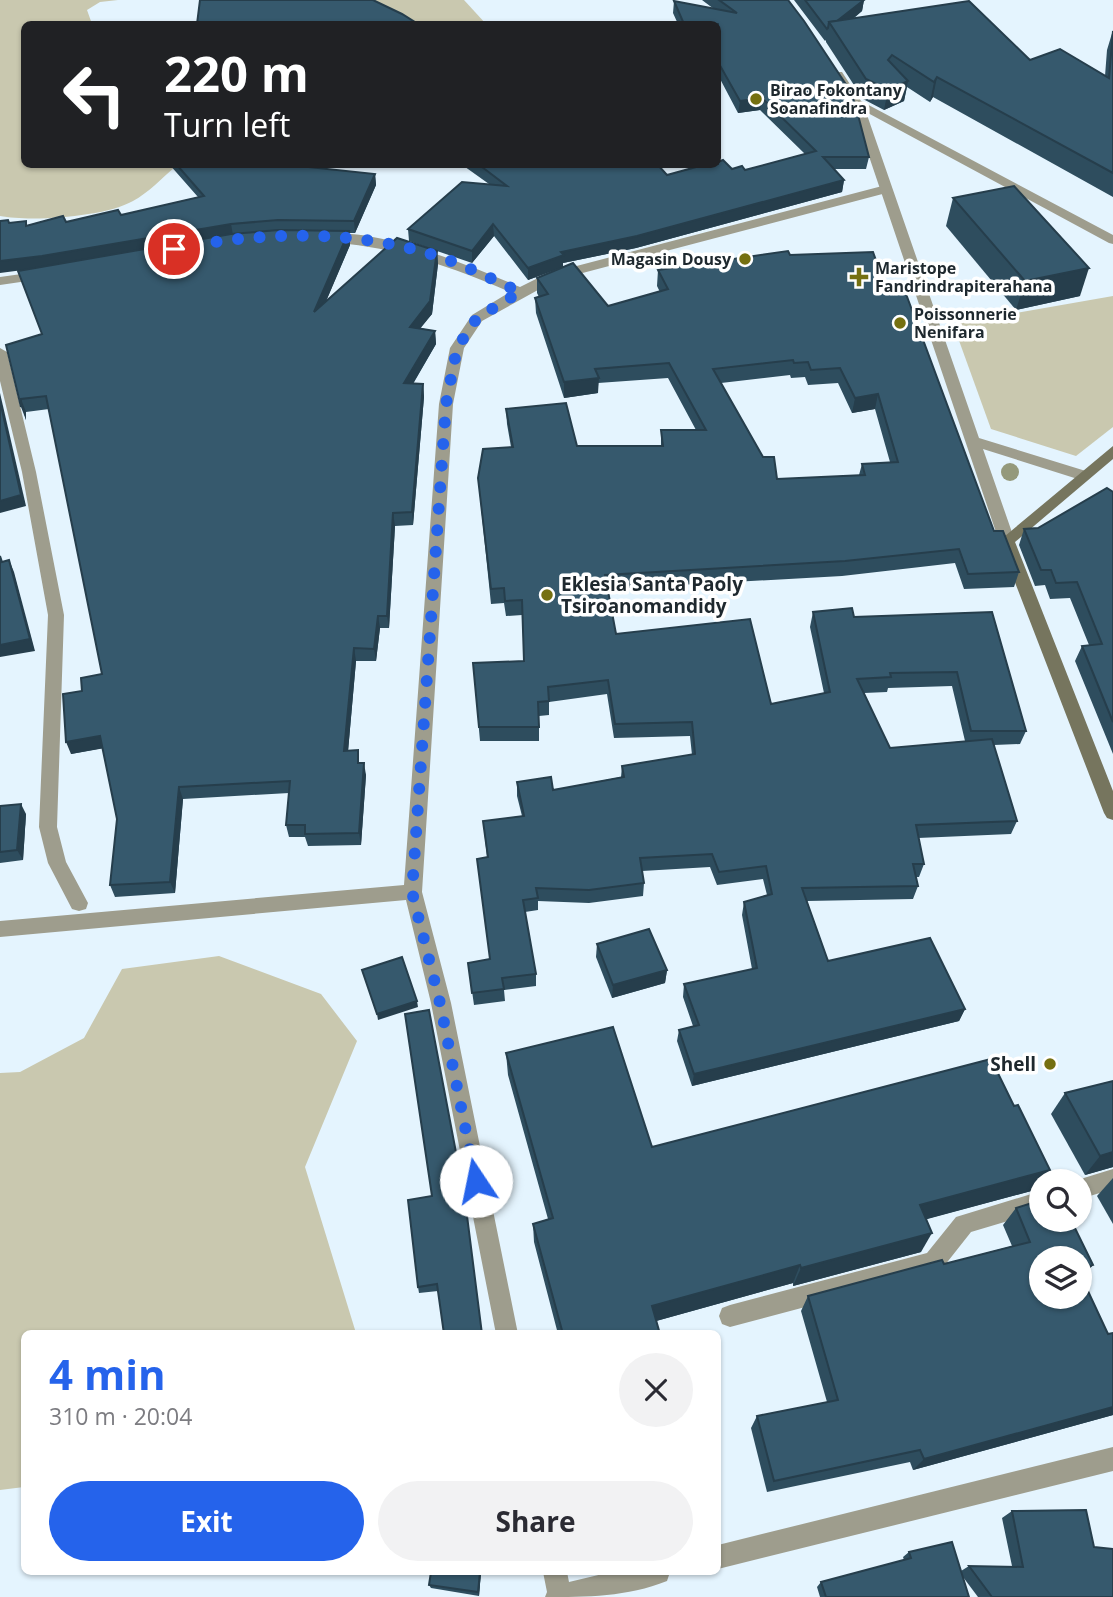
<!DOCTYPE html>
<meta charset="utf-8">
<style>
:root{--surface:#fff;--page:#f2f2f3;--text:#2b2b33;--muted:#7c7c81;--accent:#2563eb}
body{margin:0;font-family:"Open Sans",sans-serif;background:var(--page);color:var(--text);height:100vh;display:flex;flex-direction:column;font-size:26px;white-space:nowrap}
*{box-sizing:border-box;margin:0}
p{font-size:23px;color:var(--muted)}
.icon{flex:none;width:38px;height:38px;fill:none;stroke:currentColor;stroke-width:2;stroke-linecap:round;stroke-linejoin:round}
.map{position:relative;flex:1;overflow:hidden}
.side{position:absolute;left:21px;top:1330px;width:700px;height:245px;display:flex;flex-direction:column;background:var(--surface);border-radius:10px;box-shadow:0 2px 5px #0004}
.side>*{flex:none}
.hud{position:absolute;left:21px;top:21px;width:700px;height:147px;border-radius:10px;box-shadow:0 2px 5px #0004;background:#202124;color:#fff;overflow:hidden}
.buttons{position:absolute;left:1029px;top:1169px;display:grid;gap:14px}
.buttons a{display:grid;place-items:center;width:63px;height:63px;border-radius:50%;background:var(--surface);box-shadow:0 2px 5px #0004;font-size:35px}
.pin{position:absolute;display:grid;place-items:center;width:60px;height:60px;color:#fff;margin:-30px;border:4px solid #fff;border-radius:50%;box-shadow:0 2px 7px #0007}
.me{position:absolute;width:77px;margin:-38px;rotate:349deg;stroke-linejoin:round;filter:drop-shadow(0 0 5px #0008)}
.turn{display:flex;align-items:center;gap:24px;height:147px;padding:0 28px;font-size:32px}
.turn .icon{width:91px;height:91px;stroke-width:2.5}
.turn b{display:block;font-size:49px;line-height:60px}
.round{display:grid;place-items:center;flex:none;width:74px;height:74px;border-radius:37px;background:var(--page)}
.summary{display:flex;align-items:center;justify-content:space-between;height:119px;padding:0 28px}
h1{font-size:42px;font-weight:700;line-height:52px;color:var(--accent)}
.action{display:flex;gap:14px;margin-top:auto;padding:14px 28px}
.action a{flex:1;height:80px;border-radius:42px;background:var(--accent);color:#fff;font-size:28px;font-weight:700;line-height:80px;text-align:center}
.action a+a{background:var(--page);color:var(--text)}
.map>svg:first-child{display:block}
.green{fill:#c9c8af}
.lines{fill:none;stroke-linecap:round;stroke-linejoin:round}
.service{fill:#9e9d8d;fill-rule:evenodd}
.minor{fill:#9e9d8d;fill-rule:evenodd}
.tertiary{fill:#9e9d8d;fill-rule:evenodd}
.secondary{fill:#76755e;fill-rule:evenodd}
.tree{fill:#94997b}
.wall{fill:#2e4d5e;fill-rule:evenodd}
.shaded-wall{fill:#263e4c}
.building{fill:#36596d;stroke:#263e4c;stroke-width:2;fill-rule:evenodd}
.route{stroke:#2563eb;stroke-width:12;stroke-dasharray:0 21.6}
.poi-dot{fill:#757011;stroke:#fff;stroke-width:2.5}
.labels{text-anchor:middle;stroke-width:7;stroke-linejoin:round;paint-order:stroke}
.far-poi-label{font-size:16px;font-weight:bold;fill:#1e282e;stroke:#fff;text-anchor:start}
.poi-label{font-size:19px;font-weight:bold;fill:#1e282e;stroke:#fff;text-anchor:start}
</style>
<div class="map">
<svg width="1113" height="1597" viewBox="0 0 1113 1597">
<rect width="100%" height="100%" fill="#e4f4fe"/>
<g class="green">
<path d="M0 0H118L100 2 87 10 92 24H24V164L176 165 175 167C162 178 148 193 133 201 105 217 31 222 0 216Z"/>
<polygon points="368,0 464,0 486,24 415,24"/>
<polygon points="1113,296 1113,427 1076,456 991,429 953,324"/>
<polygon points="219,956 321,994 357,1041 305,1167 356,1333 24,1334 24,1487 0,1490 0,1073 20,1072 84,1038 122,969"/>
</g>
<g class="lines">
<g class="service">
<polygon points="1113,1169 1113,1189 1080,1199 1080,1181 1074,1181"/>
<polygon points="1041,1191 1041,1211 971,1232 941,1270 933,1273 730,1327 722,1324 719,1316 722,1308 730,1305 927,1253 956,1217"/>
</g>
<g class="minor">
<path d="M886 185 890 186V192L556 280 482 321 464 348 453 404 422 892 451 1003 518 1334H496L431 1003 406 900 0 937V921L404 885 439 404 450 348 472 315 510 292C450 266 392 246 326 242L322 241V235C373 225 471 266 520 287L546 274Z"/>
<polygon points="43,271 49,275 48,278 0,285 0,277"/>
<polygon points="0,348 7,352 36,472 64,615 57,827 66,862 88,903 86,909 79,911 72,909 48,863 39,827 48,615 22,472 0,381"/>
<polygon points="1113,1447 1113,1471 718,1569 718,1545"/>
<path d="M543 1572H567L569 1582 611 1572H670L667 1581C627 1597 587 1597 545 1597L547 1592Z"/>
</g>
<polygon class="tertiary" points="834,72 842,72 861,101 1113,235 1113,244 1109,243 866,112 979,438 1089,472 1091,476 1084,481 983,449 1015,541 1012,545 1007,546 999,541 851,103 832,74"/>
<polygon class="secondary" points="1113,446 1113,459 1015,542 1113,791 1113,820 1107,818 1104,813 999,541"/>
</g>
<circle class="tree" cx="1010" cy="472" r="9"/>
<g class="wall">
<polygon points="702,0 788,0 869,157 866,169 834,169 844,180 842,192 636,248 563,263 563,267 528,280 494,236 472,263 437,251 438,264 432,314 420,328 435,331 436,344 413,384 423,384 424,397 413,525 395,526 389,628 380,628 376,661 356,661 348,751 360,763 366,775 361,845 308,846 305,837 289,837 286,825 289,793 183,799 175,893 115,897 110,885 117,819 103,748 71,754 82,691 102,674 49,409 26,412 26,420 6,345 42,334 23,284 23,270 8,220 10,223 26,221 27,225 66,222 121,215 198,197 169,164 280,164 375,174 376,185 355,233 349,233 350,245 326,301 434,250 409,241 408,229 489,184 461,164 657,164 667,175 732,169 745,170 805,154 760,110 738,113 718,75 718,24 678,24 673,13 674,1 714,9"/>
<polygon points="794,0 864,0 862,11 853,19 1030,60 1105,76 1107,50 1113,30 1113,197 933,97 930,102 907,87 904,101 884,110 863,99 826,42 826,40 825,41"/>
<polygon points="953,198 1080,296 1016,310 946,226"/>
<path d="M790 255 888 294 994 531 1019 572 1014 587 964 589 955 563 842 576 608 589 616 634 771 704 824 693 810 627 813 612 854 617 992 612 1026 731 1020 744 994 745 1017 821 1011 834 918 838 924 864 919 877H916L918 886 913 899 807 901 828 961 965 1009 959 1021 692 1086 677 1041 679 1030 693 1026 683 997 684 984 752 969 742 915 744 902 767 895 763 879 717 885 710 867 642 871 644 883 643 896 589 903 538 901V910L525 912 536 974V986L504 990 505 1001 474 1005 468 963 490 959 477 859 487 857 483 821 522 816 517 796V782L553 790 621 777 622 766 692 755 690 736 614 738 607 694 549 702V715L539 716V741H480L473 663 524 661 522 615 506 616 504 603 491 604 478 478 511 447 507 424 506 409 577 446H661V430H696L668 378 598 383V393L564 398 536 313 535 298 539 297 537 293V278L608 306 660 292 657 286 658 270ZM790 375 791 378 805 377 808 385 838 383 852 413 875 409 890 462 862 464 859 475 777 479 763 457 721 383ZM952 686 965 741 890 748 864 693 887 692 888 688Z"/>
<polygon points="1113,492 1113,754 1075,661 1082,646 1089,645 1070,598 1050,599 1045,585 1035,586 1019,545 1024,529 1038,528"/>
<polygon points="0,806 26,814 23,860 0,863"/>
<polygon points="597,944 667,970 665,983 612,998 596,957"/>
<polygon points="429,1010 438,1291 419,1293 418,1287 432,1196"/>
<polygon points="506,1053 652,1147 1014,1106 1050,1170 1035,1190 926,1219 921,1252 793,1286 793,1283 656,1321 660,1334 558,1334 534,1242 533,1224 548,1219 508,1075"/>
<polygon points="1113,1081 1113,1167 1085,1175 1051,1114 1065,1093"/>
<polygon points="1113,1178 1113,1224 1097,1196"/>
<polygon points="1016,1208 1093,1265 1081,1277 1108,1334 1113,1333 1113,1415 913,1470 910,1462 767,1492 751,1428 757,1416 827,1402 801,1311 808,1296 944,1264 1012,1246 1003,1225"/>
<polygon points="1012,1511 1094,1547 1113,1597 978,1597 963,1577 969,1597 820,1597 817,1587 821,1582 904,1560 903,1557 909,1552 961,1571 969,1566 1012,1566 1002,1518"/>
<polygon points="481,1572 479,1596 431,1588 429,1585"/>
</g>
<g class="shaded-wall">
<polygon points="864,0 862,11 836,32 831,26"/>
<polygon points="937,77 933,97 930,102 934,82"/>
<polygon points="908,81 904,101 884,110 888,90"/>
<polygon points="762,98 760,110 738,113 740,101"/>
<polygon points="375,174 376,185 355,233 354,221"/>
<polygon points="844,180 842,192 636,248 563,263 563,267 528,280 528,268 561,252"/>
<polygon points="231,224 233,235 46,267 0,273 0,261"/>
<polygon points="493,224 494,236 472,263 472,251"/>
<polygon points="349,231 350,245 316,325 314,312"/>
<polygon points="437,251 438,264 432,314 411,340 410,327"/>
<polygon points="1089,268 1080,296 1016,310 1025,281"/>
<polygon points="435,331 436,344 405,397 404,383"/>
<polygon points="599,378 598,393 564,398 564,382"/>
<polygon points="423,384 424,397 413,525 412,512"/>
<polygon points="0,393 26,506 0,513"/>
<polygon points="878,394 875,409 852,413 855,398"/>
<polygon points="21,399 26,412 26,420 21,407"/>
<polygon points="393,513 395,526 389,628 387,616"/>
<polygon points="9,560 14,572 35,651 0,657 0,645"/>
<polygon points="378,616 380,628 376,661 374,649"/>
<polygon points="354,648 356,661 347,763 344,751"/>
<polygon points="100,736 105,748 71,754 66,742"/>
<polygon points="364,763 366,775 361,845 359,833"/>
<polygon points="179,787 183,799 175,893 170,882"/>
<polygon points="21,804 26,814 23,860 17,850"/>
<polygon points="667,970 665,983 612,998 613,985"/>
<polygon points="417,1001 418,1007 378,1020 377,1014"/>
<polygon points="965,1009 959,1021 692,1086 694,1074"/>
<polygon points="1113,1152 1113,1167 1085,1175 1100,1156"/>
<polygon points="1050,1170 1035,1190 909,1224 920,1205"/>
<polygon points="932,1233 921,1252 793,1286 801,1268"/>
<polygon points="800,1265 793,1283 649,1323 652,1306"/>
<polygon points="1093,1265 1080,1279 1080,1269"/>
<polygon points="1113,1407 1113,1415 913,1470 924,1459"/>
<polygon points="480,1572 481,1572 479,1596 478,1592"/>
</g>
<g class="building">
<polygon points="200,0 373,0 402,14 418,24 197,24"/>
<polygon points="719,0 788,0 804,21 851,92 857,111 869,157 823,157 844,180 637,236 561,252 564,255 528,268 493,224 472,251 408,229 462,182 507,186 478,164 657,164 667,175 707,164 718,164 718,162 723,160 732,169 742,166 745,170 816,151 762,98 740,101 718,62 718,24 684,24 674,1 737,13"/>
<polygon points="805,0 864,0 837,21 829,22 828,28 827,29"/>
<polygon points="969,1 1030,60 1060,49 1109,78 1113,31 1113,173 937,77 934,82 892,55 888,60 908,81 888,90 866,79 829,22"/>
<polygon points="176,164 280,164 375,174 354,221 278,220 231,224 42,256 0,261 0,221 8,220 9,223 26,221 26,226 63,216 66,222 118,210 121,215 204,196"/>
<polygon points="1014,186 1089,268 1025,281 953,198"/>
<polygon points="279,230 349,231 314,312 397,238 437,251 430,301 410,327 435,331 404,383 423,384 412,512 393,513 387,616 378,616 374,649 354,648 344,751 358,750 358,763 364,763 359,833 305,834 305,825 286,825 290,781 179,787 170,882 110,885 117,819 100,736 66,742 63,694 82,691 81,678 102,674 46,396 21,399 21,407 6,345 42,334 18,271 231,234"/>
<path d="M788 251 790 255 873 252 888 294H906L994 531H1003L1019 572 968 574 959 549 845 561 605 575 616 634 750 619 771 704 830 692 813 612 852 608 854 617 992 612 1026 731H971L957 672 890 673 891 677 857 679 890 748 992 739 1017 821 916 825 924 864H913L918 886 802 888 828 961 930 938 965 1009 694 1074 679 1030 699 1025 684 984 757 968 744 902 772 894 766 866 719 872 712 854 640 858 644 883 589 890 536 888 538 898 523 900 536 974 502 978 504 989 472 993 468 963 490 959 477 859 488 857 483 821 524 816 517 782 551 777 553 790 624 777 622 766 695 754 692 722 615 724 608 680 548 687 549 701 538 702 539 727H479L473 663 524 661 522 600 505 601 504 588 491 589 478 478 483 449 513 447 506 409 566 403 577 446H663L661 430H706L669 363 595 369 599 378 564 382 535 298 548 294 537 278 573 263 608 306 668 289 658 270ZM793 360 794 363 808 362 811 370 840 368 855 398 878 394 898 462 862 464 865 475 777 479 774 457H763L713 369Z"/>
<polygon points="0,401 21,495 0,501"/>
<polygon points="1107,488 1113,492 1113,722 1082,646 1102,644 1077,582 1056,583 1051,570 1041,570 1024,529 1038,528"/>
<polygon points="0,556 2,562 9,560 30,639 0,645"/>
<polygon points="21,804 17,850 0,852 0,806"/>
<polygon points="649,929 667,970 613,985 597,944"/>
<polygon points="402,957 417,1001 377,1014 362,970"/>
<polygon points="429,1010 465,1200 482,1334 444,1334 437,1284 418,1287 408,1200 432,1196 405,1014"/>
<polygon points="613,1027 652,1147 991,1059 1014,1106 1018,1105 1050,1170 920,1205 932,1233 801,1268 800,1265 652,1306 660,1334 563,1334 533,1224 553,1218 506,1053"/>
<polygon points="1113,1081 1113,1152 1100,1156 1065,1093"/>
<polygon points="1041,1200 1041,1220 1071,1220 1093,1265 1080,1269 1080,1258 1041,1258 1041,1297 1080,1297 1080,1274 1108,1334 1113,1333 1113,1407 924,1459 920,1450 774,1481 757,1416 838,1400 808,1296 942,1260 944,1264 1030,1242 1016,1208"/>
<polygon points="1086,1510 1094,1547 1113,1549 1113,1597 992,1597 969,1566 1023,1567 1012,1511"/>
<polygon points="952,1542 969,1597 826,1597 821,1582 911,1558 909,1552"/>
<polygon points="431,1572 480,1572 478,1592 429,1585"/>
</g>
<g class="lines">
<path class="route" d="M174 249C258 232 348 229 431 254 461 263 491 279 520 292L477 318 457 348 446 404 412 892 440 1003 476 1181"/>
</g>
<g class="poi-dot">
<circle cx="756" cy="99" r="7"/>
<circle cx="745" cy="259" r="7"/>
<path d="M855.5 266.5h7v7h7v7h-7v7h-7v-7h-7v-7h7z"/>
<circle cx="900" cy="323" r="7"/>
<circle cx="547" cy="595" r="7"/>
<circle cx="1050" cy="1064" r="7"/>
</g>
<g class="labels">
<g class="far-poi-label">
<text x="770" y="96">Birao Fokontany<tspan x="770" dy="18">Soanafindra</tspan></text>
<text x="731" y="265" text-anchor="end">Magasin Dousy</text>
<text x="875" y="274">Maristope<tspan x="875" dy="18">Fandrindrapiterahana</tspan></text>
<text x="914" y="320">Poissonnerie<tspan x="914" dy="18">Nenifara</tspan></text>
</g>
<g class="poi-label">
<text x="561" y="591">Eklesia Santa Paoly<tspan x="561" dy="22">Tsiroanomandidy</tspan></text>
<text x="1036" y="1071" text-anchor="end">Shell</text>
</g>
</g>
</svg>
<div class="buttons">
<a><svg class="icon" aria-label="search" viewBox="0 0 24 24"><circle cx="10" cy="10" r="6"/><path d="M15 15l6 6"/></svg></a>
<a><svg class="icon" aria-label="layers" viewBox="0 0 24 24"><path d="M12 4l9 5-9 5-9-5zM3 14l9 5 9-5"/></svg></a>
</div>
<div class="pin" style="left:174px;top:249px;background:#d93025"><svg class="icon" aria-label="arrive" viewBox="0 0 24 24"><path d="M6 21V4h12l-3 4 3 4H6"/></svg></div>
<svg class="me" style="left:476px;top:1181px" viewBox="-20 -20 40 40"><circle r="19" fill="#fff"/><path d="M0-13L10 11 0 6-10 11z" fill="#2563eb"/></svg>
<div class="hud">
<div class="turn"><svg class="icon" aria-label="left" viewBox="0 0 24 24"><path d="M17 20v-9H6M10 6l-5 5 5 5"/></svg><div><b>220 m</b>Turn left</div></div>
</div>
<section class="side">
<div class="summary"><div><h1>4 min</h1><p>310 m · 20:04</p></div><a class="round"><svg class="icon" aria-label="close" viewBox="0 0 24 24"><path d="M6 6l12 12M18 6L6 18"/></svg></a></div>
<div class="action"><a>Exit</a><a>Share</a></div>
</section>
</div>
